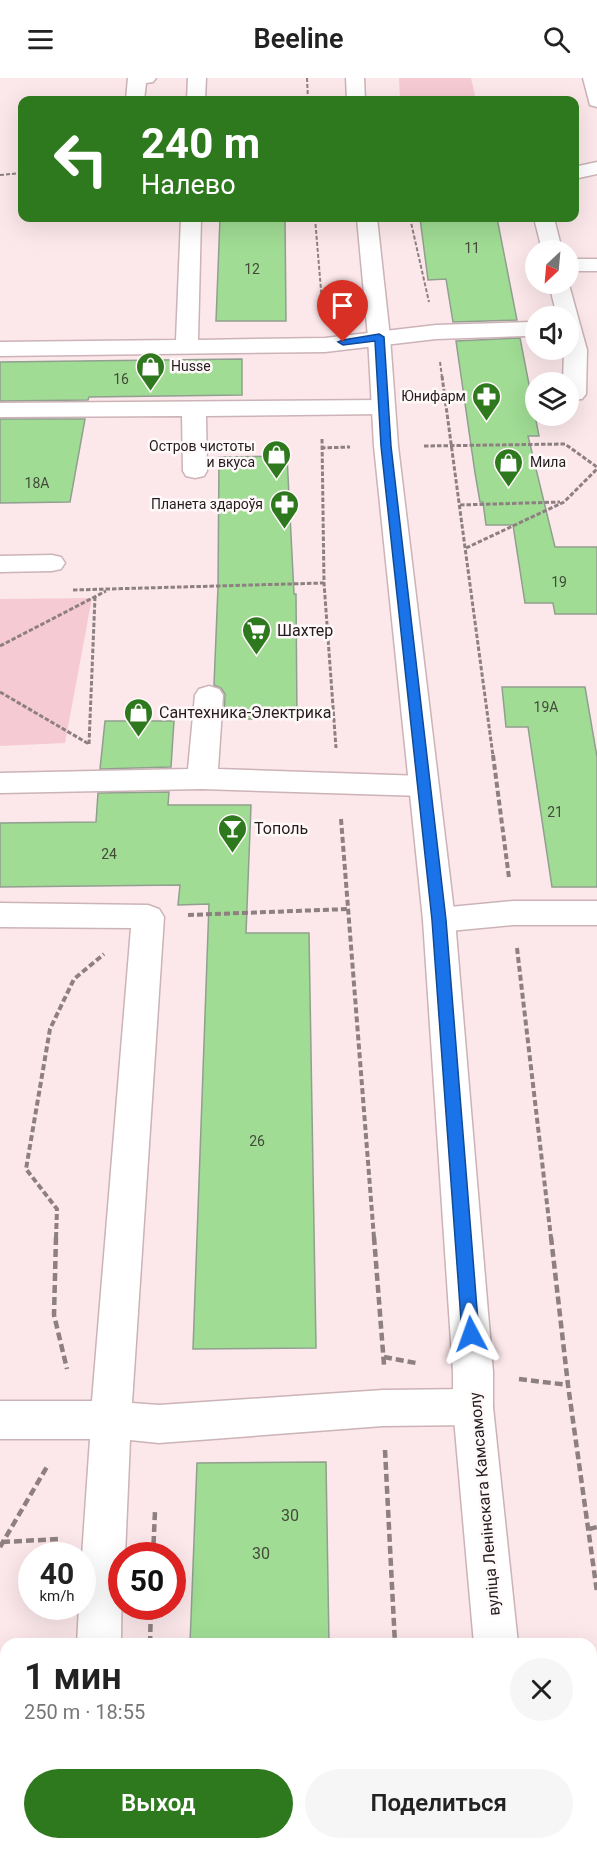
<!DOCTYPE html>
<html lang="ru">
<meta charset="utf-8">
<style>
:root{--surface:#fff;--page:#f6f6f6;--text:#222;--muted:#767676;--accent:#2e781d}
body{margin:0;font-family:Roboto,sans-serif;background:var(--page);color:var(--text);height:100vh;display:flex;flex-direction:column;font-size:22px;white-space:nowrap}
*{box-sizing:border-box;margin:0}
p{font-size:20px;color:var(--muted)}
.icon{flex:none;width:33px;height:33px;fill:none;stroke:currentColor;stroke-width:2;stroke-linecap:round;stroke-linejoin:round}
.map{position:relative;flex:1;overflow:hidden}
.details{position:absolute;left:0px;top:1560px;width:597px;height:212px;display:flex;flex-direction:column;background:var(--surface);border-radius:18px 18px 0 0;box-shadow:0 6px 24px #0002}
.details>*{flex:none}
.guide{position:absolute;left:18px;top:18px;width:561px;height:126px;border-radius:12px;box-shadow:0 6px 24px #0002;background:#2e781d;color:#fff;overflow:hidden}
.needle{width:39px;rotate:206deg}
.tools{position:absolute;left:525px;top:162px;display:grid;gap:12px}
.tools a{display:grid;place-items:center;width:54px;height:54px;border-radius:50%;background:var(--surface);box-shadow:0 6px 24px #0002;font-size:30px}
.speed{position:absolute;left:18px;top:1464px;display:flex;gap:12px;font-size:30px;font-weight:700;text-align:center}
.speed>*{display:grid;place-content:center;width:78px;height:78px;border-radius:50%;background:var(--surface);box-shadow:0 6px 24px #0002;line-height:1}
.speed small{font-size:15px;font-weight:400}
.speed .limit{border:9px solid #d22;background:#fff;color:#111}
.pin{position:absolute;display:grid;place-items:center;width:51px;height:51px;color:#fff;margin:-62px -26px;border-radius:50% 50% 50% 0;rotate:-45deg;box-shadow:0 0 6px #0007}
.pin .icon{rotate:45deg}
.me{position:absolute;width:66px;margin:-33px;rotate:356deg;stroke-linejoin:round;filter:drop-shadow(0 0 4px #0008)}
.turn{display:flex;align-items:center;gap:21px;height:126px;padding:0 24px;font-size:27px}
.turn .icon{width:78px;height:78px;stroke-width:2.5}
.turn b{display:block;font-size:42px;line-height:51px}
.round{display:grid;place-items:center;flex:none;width:63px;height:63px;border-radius:32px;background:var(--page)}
.summary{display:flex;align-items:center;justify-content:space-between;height:102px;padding:0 24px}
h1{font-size:36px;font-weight:600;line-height:45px}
.cta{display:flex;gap:12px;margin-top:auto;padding:12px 24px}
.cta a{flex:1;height:69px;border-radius:36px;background:var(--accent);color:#fff;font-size:24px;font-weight:600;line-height:69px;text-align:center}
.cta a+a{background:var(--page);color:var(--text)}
header{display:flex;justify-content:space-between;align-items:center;height:78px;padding:0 24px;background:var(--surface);font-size:27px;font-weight:600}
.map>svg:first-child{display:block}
.green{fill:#f6cad2}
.building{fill:#a0dc94;stroke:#919f8f;stroke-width:1.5}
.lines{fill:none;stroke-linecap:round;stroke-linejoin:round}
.minor-casing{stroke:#cbb3b7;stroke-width:3}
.major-casing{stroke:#cbb3b7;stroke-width:3}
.path-far3{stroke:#8e8082;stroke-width:2;stroke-dasharray:4 2;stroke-linecap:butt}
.path-far2{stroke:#8e8082;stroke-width:3;stroke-dasharray:4.5 2;stroke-linecap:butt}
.path-far1{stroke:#8e8082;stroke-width:4;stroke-dasharray:6 3;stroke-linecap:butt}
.path{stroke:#8e8082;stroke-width:4.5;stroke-dasharray:8 4;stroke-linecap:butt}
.minor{fill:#fff;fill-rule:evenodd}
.major{fill:#fff;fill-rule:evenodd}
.route{fill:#1a73e8;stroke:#114b97;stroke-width:1.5}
.labels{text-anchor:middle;stroke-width:5;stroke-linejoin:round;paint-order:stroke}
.number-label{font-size:14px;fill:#424b3a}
.far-poi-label{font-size:14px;fill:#231b1c;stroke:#fff9fa;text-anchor:end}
.poi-label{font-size:16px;fill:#231b1c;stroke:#fff9fa;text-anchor:start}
.street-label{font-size:16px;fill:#231b1c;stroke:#fff9fa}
.near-number-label{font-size:16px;fill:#424b3a}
</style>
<header><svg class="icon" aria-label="menu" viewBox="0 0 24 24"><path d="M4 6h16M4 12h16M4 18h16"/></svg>Beeline<svg class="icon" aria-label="search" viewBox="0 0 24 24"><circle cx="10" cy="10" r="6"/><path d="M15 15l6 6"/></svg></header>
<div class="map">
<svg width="597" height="1771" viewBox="0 0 597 1771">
<rect width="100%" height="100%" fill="#fce8eb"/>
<g class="green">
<polygon points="399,0 471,0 476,22 400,22"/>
<polygon points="92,520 65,665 0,668 0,521"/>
</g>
<g class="building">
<polygon points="220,140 285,140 286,243 216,243"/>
<polygon points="420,140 497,140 517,242 453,244 446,201 428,202"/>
<polygon points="520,260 539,358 528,358 555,469 597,469 597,536 555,536 553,525 525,525 513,447 486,447 483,424 480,424 475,395 456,263"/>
<polygon points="242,281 242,317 89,319 88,322 0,323 0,284"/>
<polygon points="0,341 85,341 70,424 0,425"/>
<polygon points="287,378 294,516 296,516 297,641 224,641 225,616 221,610 214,607 218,509 219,379"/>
<polygon points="502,609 585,609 597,679 597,809 552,809 528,649 506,649"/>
<polygon points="105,643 174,643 171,689 100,691"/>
<polygon points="169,714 168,727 251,727 246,855 309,855 316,1270 193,1271 209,826 178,827 180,807 0,809 0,745 96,744 98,715"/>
<polygon points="326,1384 329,1566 190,1566 197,1385"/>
</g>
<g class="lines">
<defs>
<g id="minor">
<polygon points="128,0 156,0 153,4 146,5 144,22 126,22"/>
<polygon points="188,0 206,0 205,22 187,22"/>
<polygon points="583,0 597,0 597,29 590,27"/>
<polygon points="597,84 597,96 574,101 574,89"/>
<polygon points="181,140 201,140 198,262 325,260 436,247 530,244 536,246 536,261 526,258 436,261 325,274 0,278 0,264 176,262"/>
<polygon points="534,140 554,140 562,172 542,172"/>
<rect x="568" y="181" width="29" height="12"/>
<polygon points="568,203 587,272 586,316 582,321 568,322 568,304 563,304 564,272 568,272 568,238 557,238 549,206 568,206"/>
<polygon points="382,322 390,324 394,329 390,334 382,336 206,338 207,393 204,398 195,400 186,398 183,393 182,338 0,339 0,325"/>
<polygon points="52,477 61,479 65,485 61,491 52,493 0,494 0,478"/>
<polygon points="209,608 219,611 223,617 218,691 423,698 434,701 438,708 434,715 423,718 202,711 0,715 0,695 188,691 195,617 199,611"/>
<polygon points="513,823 597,823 597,847 513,847 439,854 428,850 423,842 428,834 439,830"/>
<polygon points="0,825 148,827 159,831 164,839 132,1325 159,1327 383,1312 473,1311 487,1316 493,1329 487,1342 473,1347 383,1348 159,1365 130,1362 125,1478 122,1478 121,1566 77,1566 79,1528 82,1528 82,1478 90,1361 0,1361 0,1323 92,1323 131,850 0,849"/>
<rect x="64" y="1766" width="48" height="5"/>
</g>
<g id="major">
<polygon points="346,0 364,0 365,22 347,22"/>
<polygon points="357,140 377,140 390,259 398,368 455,842 493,1294 493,1329 518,1566 474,1566 453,1329 453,1294 423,842 374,368 368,259"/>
<polygon points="491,1766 539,1766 540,1771 492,1771"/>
</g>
</defs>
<use href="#minor" class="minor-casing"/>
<use href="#major" class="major-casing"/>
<g class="path-far3">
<polyline points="307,0 308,22"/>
<polyline points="0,97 22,95"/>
<polyline points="315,140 323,236"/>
<polyline points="410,140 429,224"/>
<polyline points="440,284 442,299"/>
</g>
<g class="path-far2">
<polyline points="442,298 493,678"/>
<polyline points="322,361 324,505 336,670"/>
<polyline points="424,368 565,366 597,389"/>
<polyline points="321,370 350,369"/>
<polyline points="460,427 560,424"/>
<polyline points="466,470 564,424 597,391"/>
<polyline points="73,512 324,505"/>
<polyline points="0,568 106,513"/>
<polyline points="0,614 89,666"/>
<polyline points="89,666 95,519"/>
</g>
<g class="path-far1">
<polyline points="493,677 509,800"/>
<polyline points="341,741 374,1160"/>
<polyline points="188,837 348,831"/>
<polyline points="517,870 551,1160"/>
<polyline points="56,1160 57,1131 26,1091 50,951 74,901 104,876"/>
</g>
<g class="path">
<polyline points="56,1159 54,1237 67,1291"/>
<polyline points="374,1159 384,1287"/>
<polyline points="551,1159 568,1307 597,1514"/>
<polyline points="384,1279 416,1285"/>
<polyline points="519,1301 568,1307"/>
<polyline points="385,1372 395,1566"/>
<polyline points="589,1451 597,1449"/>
<polyline points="2,1464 60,1461"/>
<polyline points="0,1469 48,1387"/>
<polyline points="153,1478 155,1433"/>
<polyline points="150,1566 151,1528"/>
<polyline points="141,1766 141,1771"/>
<polyline points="405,1766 405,1771"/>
</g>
<use href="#minor" class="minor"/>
<use href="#major" class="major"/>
</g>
<polygon class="route" points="379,256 384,259 391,368 446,842 479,1256 476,1261 471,1263 465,1261 462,1256 432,842 381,368 375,263 343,267 338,264 343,262"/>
<defs>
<symbol id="shop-pin" viewBox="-11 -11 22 30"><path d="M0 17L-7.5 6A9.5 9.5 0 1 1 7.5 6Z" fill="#2e781d" stroke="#fff9fa"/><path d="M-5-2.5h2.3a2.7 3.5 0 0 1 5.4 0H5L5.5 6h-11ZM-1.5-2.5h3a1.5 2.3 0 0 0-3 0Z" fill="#fff"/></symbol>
<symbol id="pharmacy-pin" viewBox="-11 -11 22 30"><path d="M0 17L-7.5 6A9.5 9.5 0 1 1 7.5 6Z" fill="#2e781d" stroke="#fff9fa"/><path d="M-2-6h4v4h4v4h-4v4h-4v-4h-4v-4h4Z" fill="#fff"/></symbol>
<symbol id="supermarket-pin" viewBox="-11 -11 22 30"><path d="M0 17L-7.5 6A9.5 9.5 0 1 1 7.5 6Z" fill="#2e781d" stroke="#fff9fa"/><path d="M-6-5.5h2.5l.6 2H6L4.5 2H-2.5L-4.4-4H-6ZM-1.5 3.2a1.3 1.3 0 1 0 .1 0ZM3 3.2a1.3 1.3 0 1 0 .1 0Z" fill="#fff"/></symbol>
<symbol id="bar-pin" viewBox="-11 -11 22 30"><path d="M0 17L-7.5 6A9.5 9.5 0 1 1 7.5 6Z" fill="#2e781d" stroke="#fff9fa"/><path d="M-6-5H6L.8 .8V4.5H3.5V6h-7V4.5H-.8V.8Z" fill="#fff"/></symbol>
</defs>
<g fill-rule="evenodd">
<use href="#shop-pin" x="134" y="272" width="33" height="45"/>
<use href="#pharmacy-pin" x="470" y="302" width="33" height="45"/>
<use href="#shop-pin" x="260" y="360" width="33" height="45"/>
<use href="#shop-pin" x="492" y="368" width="33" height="45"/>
<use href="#pharmacy-pin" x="268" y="410" width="33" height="45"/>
<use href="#supermarket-pin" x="240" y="536" width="33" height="45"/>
<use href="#shop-pin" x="122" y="618" width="33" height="45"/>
<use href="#bar-pin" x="216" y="734" width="33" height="45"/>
</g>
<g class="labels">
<g class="number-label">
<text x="472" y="175">11</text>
<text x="252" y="196">12</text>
<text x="121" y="306">16</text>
<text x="37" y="410">18А</text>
<text x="559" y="509">19</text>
<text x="546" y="634">19А</text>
<text x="555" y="739">21</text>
<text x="109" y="781">24</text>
<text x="257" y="1068">26</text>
</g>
<g class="far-poi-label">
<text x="171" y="293" text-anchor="start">Husse</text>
<text x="466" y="323">Юнифарм</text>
<text x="255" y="373">Остров чистоты<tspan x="255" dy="16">и вкуса</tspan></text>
<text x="530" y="389" text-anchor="start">Мила</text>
<text x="263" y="431">Планета здароўя</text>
</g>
<g class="poi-label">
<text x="277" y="558">Шахтер</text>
<text x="159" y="640">Сантехника-Электрика</text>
<text x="254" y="756">Тополь</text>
</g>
<g class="street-label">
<text transform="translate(484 1426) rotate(-95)" y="6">вуліца Ленінскага Камсамолу</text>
</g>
<g class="near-number-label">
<text x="290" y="1443">30</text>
<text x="261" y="1481">30</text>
</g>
</g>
</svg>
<div class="tools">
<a><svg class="needle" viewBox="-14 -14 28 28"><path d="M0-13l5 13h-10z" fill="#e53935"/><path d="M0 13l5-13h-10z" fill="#767676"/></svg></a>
<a><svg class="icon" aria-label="sound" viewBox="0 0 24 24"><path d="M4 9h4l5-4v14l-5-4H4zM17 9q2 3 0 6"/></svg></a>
<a><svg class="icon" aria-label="layers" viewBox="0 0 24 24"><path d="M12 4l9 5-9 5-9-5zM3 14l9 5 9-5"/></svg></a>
</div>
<div class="speed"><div>40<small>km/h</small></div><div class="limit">50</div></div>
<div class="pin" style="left:343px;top:264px;background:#d93025"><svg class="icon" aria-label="arrive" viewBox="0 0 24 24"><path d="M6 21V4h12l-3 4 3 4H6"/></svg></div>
<svg class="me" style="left:471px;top:1256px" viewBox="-20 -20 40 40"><path d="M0-17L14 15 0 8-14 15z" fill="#1a73e8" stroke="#fff" stroke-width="4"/></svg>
<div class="guide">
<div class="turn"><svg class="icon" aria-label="left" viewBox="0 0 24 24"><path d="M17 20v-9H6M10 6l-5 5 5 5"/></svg><div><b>240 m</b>Налево</div></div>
</div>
<section class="details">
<div class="summary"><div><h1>1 мин</h1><p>250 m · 18:55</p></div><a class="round"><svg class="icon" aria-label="close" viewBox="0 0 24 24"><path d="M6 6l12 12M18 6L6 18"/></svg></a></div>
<div class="cta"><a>Выход</a><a>Поделиться</a></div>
</section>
</div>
